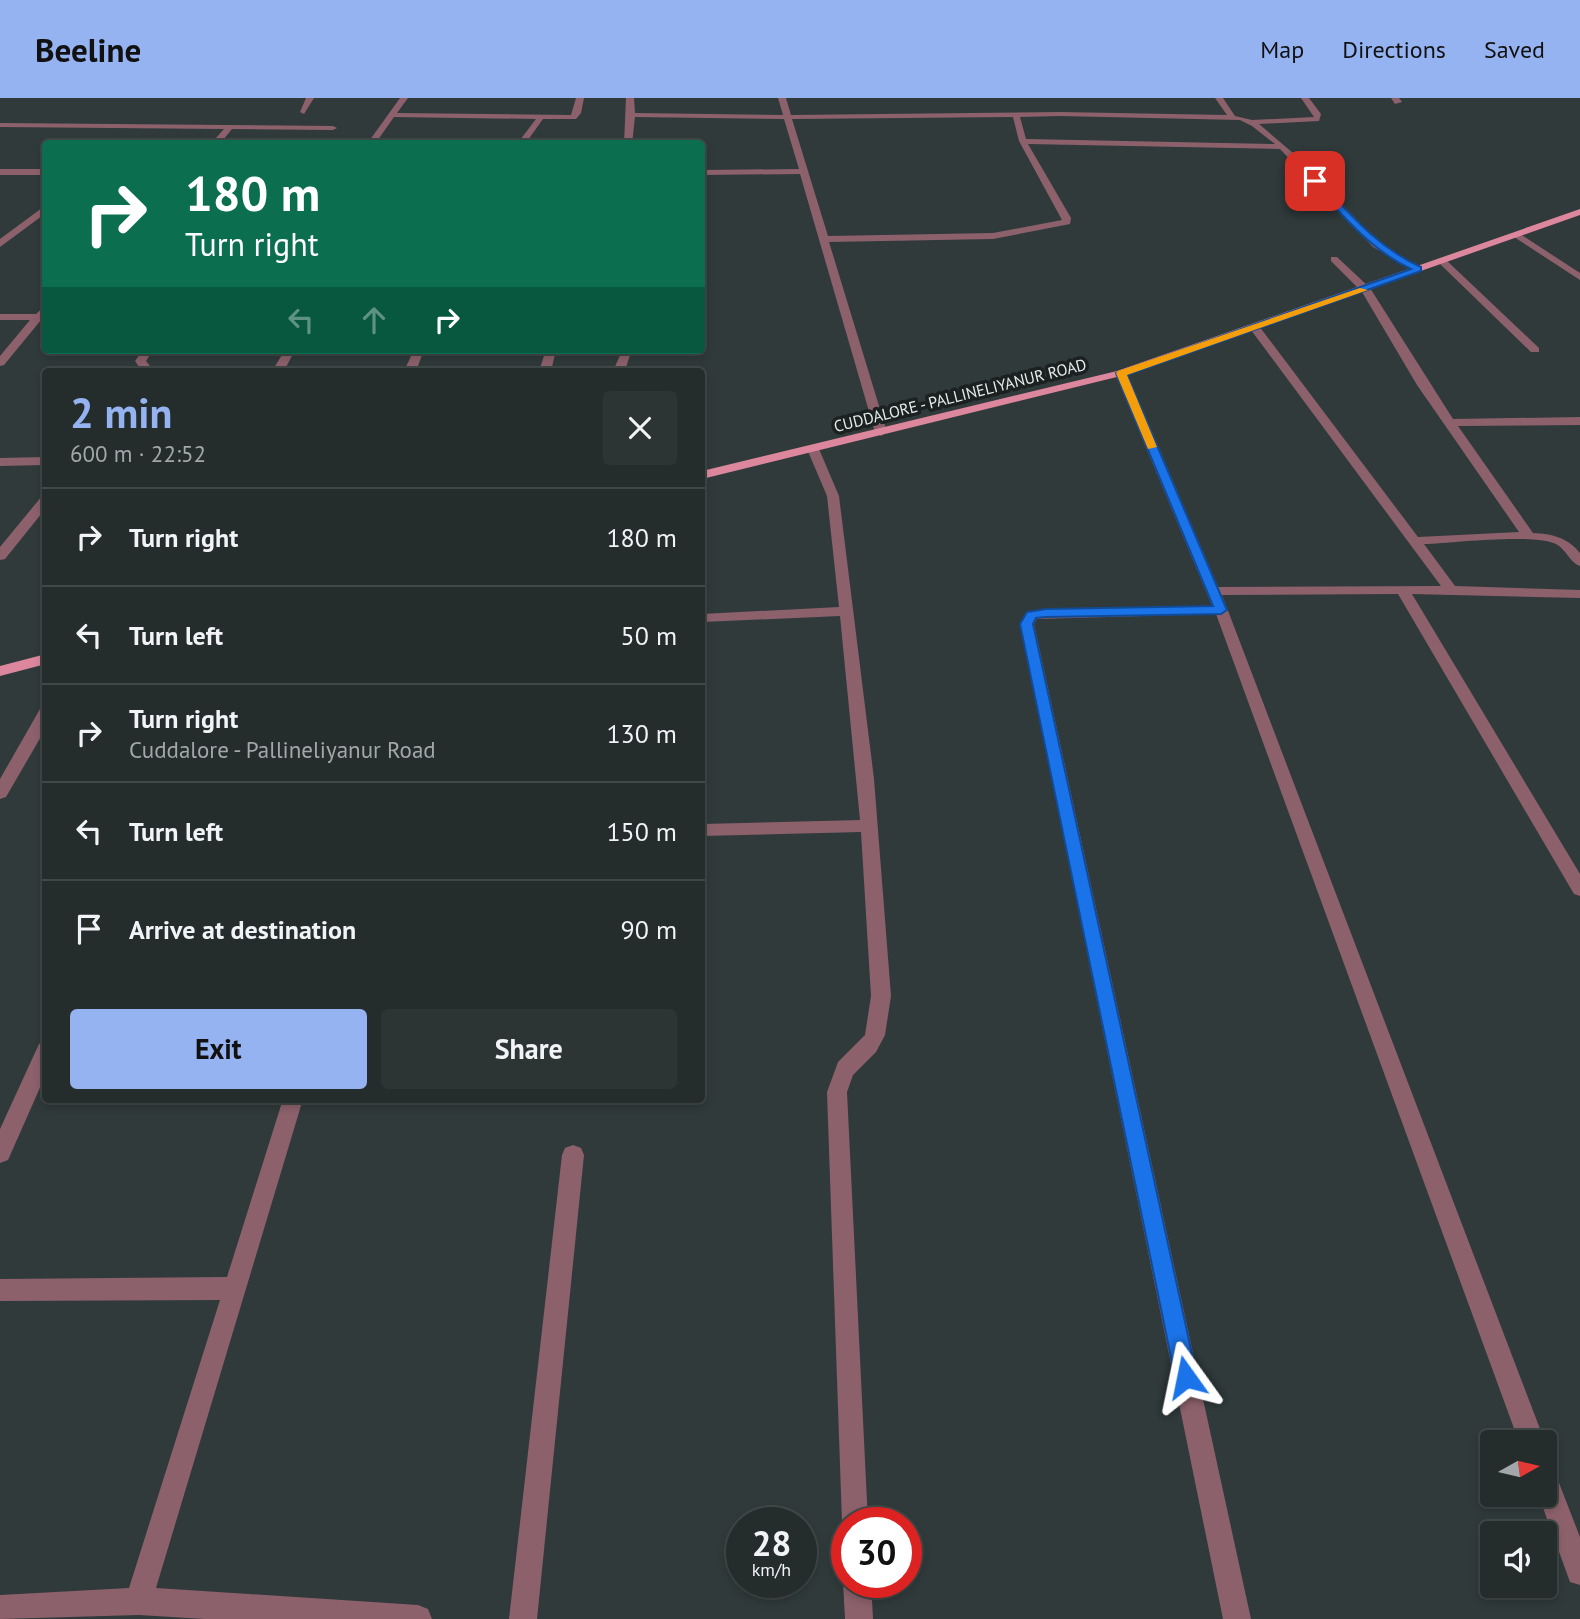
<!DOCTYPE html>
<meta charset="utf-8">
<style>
:root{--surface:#242c2c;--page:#2c3434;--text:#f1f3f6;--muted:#a3a7a9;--line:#414848;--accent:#95b2f1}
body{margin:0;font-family:"PT Sans",sans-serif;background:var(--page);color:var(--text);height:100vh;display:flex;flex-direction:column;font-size:26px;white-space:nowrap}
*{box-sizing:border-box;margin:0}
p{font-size:23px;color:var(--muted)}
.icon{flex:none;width:38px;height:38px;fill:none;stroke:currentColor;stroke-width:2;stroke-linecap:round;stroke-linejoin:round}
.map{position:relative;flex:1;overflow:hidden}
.details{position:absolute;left:42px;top:270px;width:663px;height:735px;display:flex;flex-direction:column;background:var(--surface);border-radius:7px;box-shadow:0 4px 10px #0003,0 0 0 2px var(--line)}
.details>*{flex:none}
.banner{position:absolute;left:42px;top:42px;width:663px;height:214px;border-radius:7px;box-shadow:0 4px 10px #0003,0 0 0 2px var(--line);background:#0b6e4f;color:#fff;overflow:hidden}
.needle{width:46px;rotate:82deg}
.tools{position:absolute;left:1480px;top:1332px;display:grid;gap:14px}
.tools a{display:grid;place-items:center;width:77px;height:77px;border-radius:7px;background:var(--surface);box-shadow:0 4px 10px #0003,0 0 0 2px var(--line);font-size:35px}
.speed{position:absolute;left:726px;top:1409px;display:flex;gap:14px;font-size:35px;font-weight:700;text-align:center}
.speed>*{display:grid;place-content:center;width:91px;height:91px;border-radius:50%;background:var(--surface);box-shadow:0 4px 10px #0003,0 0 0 2px var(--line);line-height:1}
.speed small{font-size:18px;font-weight:400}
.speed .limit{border:10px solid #d22;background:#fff;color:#111}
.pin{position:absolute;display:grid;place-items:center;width:60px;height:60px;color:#fff;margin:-30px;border-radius:14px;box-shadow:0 4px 10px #0006}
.me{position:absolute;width:77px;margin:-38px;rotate:348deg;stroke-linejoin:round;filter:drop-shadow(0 0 5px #0008)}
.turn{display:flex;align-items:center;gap:24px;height:147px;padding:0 28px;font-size:32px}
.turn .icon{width:91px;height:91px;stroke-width:2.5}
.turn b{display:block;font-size:49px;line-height:60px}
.lanes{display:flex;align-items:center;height:66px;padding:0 28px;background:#0003;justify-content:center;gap:35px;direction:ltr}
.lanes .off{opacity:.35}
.round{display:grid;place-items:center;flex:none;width:74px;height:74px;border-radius:7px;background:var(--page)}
.head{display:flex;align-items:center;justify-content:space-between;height:119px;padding:0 28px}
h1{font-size:42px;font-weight:700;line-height:52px;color:var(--accent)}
.button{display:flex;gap:14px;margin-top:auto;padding:14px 28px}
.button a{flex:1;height:80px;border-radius:7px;background:var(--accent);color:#111;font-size:28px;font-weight:700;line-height:80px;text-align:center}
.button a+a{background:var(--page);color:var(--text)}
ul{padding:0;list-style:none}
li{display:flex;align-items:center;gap:21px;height:98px;padding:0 28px;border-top:2px solid var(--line)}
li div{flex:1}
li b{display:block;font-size:26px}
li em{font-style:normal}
header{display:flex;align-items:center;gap:42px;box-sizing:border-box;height:98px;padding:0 35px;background:var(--accent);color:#111}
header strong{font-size:33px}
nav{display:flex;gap:38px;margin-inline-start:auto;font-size:24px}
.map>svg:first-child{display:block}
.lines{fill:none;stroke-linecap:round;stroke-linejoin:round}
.minor{fill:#8c616c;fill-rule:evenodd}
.primary{fill:#dd879e;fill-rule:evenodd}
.route{fill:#1a73e8;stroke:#114b97;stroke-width:2}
.slow{fill:#f59e0b}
.labels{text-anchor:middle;stroke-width:7;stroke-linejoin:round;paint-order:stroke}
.far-street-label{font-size:16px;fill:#e5ebec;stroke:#1b2020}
</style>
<header>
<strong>Beeline</strong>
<nav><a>Map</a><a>Directions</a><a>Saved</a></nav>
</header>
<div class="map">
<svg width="1580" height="1521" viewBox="0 0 1580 1521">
<rect width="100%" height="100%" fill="#303a3b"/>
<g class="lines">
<g class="minor">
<polygon points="306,0 314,0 304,16 300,14"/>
<polygon points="400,0 408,0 397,15 571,17 576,0 584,0 581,15 576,21 543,21 525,46 517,46 536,21 394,19 375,46 367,46"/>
<path d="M626 0H634L635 15 783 17 778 0H786L791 17 1060 14 1227 17 1215 0H1223L1235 18 1252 22 1314 19 1301 0H1309L1321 16 1319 23 1259 26 1293 55 1379 145 1423 171 1415 173 1373 149 1280 51 1028 46 1071 120 1070 126 993 141 829 144 887 334 881 338 875 334 800 76 702 77V72L799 71 784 21 635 19 632 46H624ZM1060 18 1240 22 1252 28 1275 46 1026 41 1020 19ZM1013 19 1019 43 1062 122 993 135 828 138 792 21Z"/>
<polygon points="1391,0 1399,0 1402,4 1395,6"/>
<polygon points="0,25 333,28 337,30 333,32 232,31 223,42 226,46 215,46 215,41 224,31 0,29"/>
<rect x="0" y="71" width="46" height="6"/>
<polygon points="46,107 46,115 0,149 0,141"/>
<polygon points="1517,134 1580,175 1580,182 1514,139 1512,137"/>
<path d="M1331 159H1337L1370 190 1453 321 1580 319V327L1458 328 1533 435C1552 436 1567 439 1580 455V468C1570 465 1566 451 1556 446 1533 435 1452 445 1424 446L1455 488 1580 492V500L1412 496 1580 776V798L1574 796 1398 496 1222 497 1545 1344H1519L1216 516 1037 521 1034 526 1251 1521H1223L1020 526 1026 514 1046 511 1212 508 1115 275 1121 272 1127 275 1218 489 1441 488 1251 232 1250 230 1255 227 1259 228 1418 439 1519 434 1417 287 1362 194 1331 163Z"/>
<polygon points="1439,161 1445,161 1539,250 1539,254 1531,254 1439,165"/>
<polygon points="46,207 46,221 41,222 4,267 0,268 0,258 30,222 0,222 0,216 36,216"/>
<polygon points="143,252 153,252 146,263 154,273 142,273 135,263"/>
<polygon points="285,252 295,252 284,273 272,273"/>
<polygon points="414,252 424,252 416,273 404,273"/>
<polygon points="546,252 556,252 551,273 539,273"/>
<polygon points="621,255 630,257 625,273 613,273"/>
<polygon points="813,347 819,351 839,398 874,681 891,898 885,937 876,954 853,977 847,994 868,1424 847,1424 847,1434 842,1424 827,994 838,964 865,937 871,898 861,734 702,738 702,726 860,722 840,518 702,524 702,516 839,509 827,398 807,351"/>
<polygon points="46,359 46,367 0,368 0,360"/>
<polygon points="46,397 46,410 5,461 0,462 0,449 42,398"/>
<polygon points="46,610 46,630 6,699 0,701 0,681 40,611"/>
<polygon points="46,944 46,976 8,1062 0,1065 0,1031 39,946"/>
<polygon points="283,1001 303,1001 156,1490 418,1507 428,1511 432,1521 205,1521 139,1517 0,1521 0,1497 129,1490 220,1202 0,1203 0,1181 227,1179"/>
<polygon points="573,1047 581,1050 584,1057 537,1521 509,1521 562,1057 565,1050"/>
<polygon points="1545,1368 1554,1372 1580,1439 1580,1487 1570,1484 1538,1396 1545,1396"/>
<polygon points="847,1475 847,1484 871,1484 873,1521 845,1521 843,1484"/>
</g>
<g class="primary">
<polygon points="1580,111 1580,117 1125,277 702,381 702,373 1117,273"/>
<polygon points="46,556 46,566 0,578 0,568"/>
</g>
</g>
<path class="route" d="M1312 82H1318C1350 116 1378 150 1421 169V173L1127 277 1227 512 1221 516 1046 519 1036 520 1033 526 1197 1279 1194 1287 1186 1290 1178 1287 1175 1279 1020 526 1027 514 1046 511 1213 508 1116 275 1411 171C1370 152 1343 117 1312 85Z"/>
<polygon class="slow" points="1360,190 1368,192 1127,277 1157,349 1148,351 1116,275 1118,273"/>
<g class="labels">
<g class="far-street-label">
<text transform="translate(960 297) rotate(-14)" y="6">CUDDALORE - PALLINELIYANUR ROAD</text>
</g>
</g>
</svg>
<div class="tools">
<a><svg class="needle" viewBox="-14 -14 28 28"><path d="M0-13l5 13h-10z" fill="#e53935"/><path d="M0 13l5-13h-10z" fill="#a3a7a9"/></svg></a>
<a><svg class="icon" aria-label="sound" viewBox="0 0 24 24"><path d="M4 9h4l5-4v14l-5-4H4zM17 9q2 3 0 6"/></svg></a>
</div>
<div class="speed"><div>28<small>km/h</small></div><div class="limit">30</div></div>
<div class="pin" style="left:1315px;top:83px;background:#d93025"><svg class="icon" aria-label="arrive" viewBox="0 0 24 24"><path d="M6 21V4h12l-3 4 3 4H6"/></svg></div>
<svg class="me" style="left:1186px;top:1279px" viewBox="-20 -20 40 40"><path d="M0-17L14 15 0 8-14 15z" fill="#1a73e8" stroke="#fff" stroke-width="4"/></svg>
<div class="banner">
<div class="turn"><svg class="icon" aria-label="right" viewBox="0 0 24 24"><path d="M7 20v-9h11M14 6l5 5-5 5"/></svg><div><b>180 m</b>Turn right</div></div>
<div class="lanes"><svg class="icon off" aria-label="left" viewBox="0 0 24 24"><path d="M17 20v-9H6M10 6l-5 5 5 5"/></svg><svg class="icon off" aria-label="ahead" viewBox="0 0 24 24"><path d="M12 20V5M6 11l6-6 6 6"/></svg><svg class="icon" aria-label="right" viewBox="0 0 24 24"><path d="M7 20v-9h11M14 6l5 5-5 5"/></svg></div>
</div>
<section class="details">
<div class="head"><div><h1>2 min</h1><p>600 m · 22:52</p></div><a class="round"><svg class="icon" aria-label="close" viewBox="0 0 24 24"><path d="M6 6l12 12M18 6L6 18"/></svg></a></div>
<ul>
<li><svg class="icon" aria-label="right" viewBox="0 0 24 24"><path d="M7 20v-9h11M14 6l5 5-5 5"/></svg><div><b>Turn right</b></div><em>180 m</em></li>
<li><svg class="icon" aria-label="left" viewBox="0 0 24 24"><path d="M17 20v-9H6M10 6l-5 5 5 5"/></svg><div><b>Turn left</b></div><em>50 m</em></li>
<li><svg class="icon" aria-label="right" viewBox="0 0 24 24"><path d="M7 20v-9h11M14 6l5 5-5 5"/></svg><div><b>Turn right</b><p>Cuddalore - Pallineliyanur Road</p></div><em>130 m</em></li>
<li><svg class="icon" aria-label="left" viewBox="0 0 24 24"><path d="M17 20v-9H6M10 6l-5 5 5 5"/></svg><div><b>Turn left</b></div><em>150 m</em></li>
<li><svg class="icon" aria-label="arrive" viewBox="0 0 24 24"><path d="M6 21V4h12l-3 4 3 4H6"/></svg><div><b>Arrive at destination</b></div><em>90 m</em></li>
</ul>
<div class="button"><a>Exit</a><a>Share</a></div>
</section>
</div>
